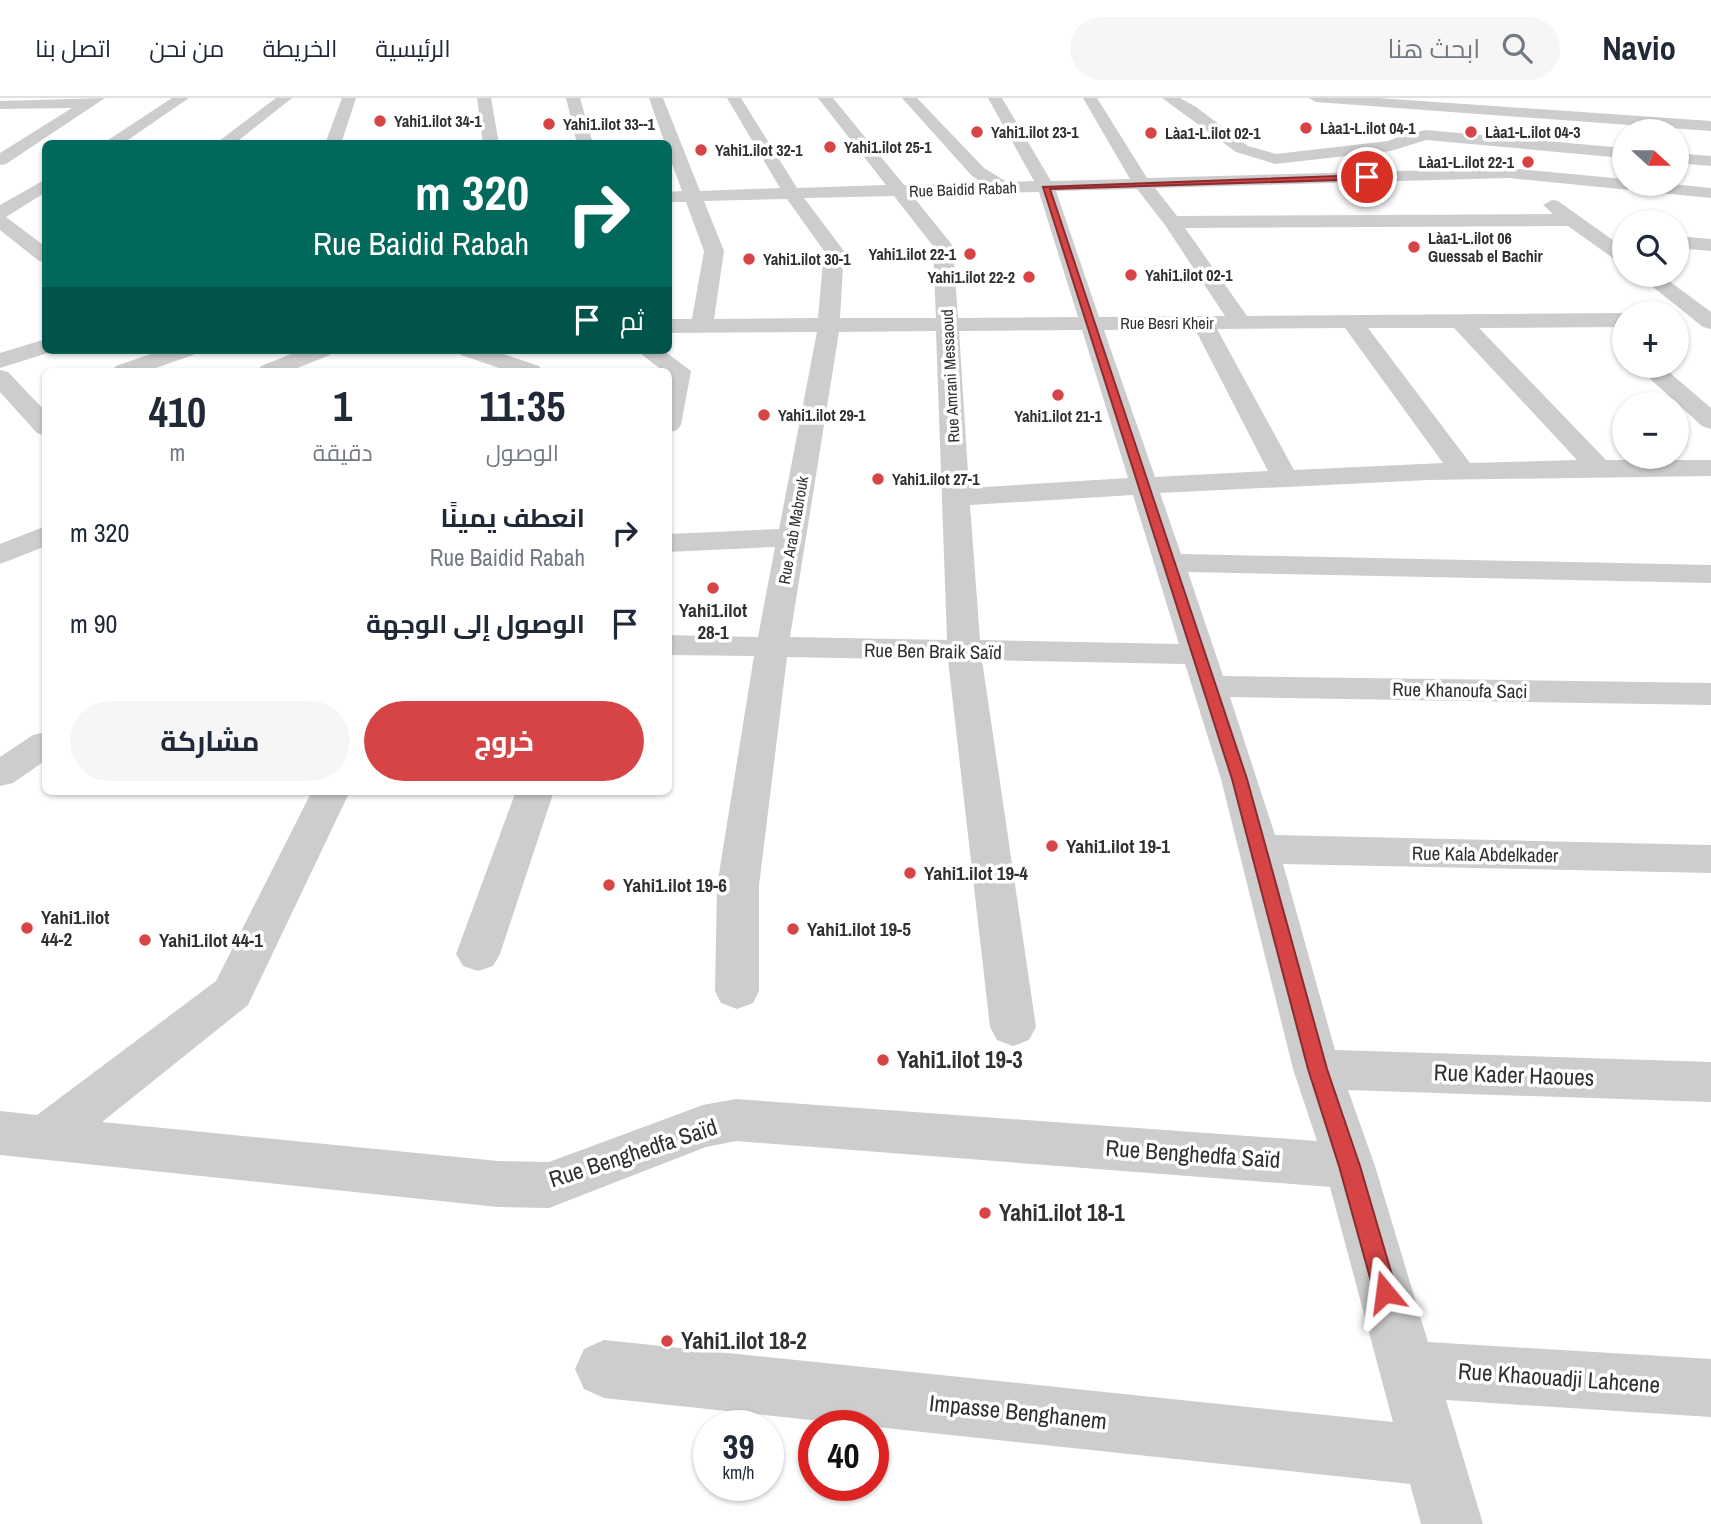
<!DOCTYPE html>
<html lang="ar">
<meta charset="utf-8">
<style>
:root{--surface:#fff;--page:#f6f6f7;--text:#1f2937;--muted:#747a83;--line:#e0e1e3;--accent:#d64446}
body{margin:0;font-family:"Archivo Narrow",Cairo,sans-serif;background:var(--page);color:var(--text);direction:rtl;height:100vh;display:flex;flex-direction:column;font-size:26px;white-space:nowrap}
*{box-sizing:border-box;margin:0}
p{font-size:23px;color:var(--muted)}
.icon{flex:none;width:38px;height:38px;fill:none;stroke:currentColor;stroke-width:2;stroke-linecap:round;stroke-linejoin:round}
.map{position:relative;flex:1;overflow:hidden;direction:ltr}
.details{position:absolute;left:42px;top:270px;width:630px;height:427px;display:flex;flex-direction:column;background:var(--surface);border-radius:10px;box-shadow:0 2px 5px #0004;direction:rtl}
.details>*{flex:none}
.banner{position:absolute;left:42px;top:42px;width:630px;height:214px;border-radius:10px;box-shadow:0 2px 5px #0004;direction:rtl;background:#00695c;color:#fff;overflow:hidden}
.needle{width:46px;rotate:111deg}
.fabs{position:absolute;left:1612px;top:21px;display:grid;gap:14px}
.fabs a{display:grid;place-items:center;width:77px;height:77px;border-radius:50%;background:var(--surface);box-shadow:0 2px 5px #0004;font-size:35px}
.speed{position:absolute;left:693px;top:1312px;display:flex;gap:14px;font-size:35px;font-weight:700;text-align:center}
.speed>*{display:grid;place-content:center;width:91px;height:91px;border-radius:50%;background:var(--surface);box-shadow:0 2px 5px #0004;line-height:1}
.speed small{font-size:18px;font-weight:400}
.speed .limit{border:10px solid #d22;background:#fff;color:#111}
.pin{position:absolute;display:grid;place-items:center;width:60px;height:60px;color:#fff;margin:-30px;border:4px solid #fff;border-radius:50%;box-shadow:0 2px 7px #0007}
.me{position:absolute;width:77px;margin:-38px;rotate:344deg;stroke-linejoin:round;filter:drop-shadow(0 0 5px #0008)}
.turn{display:flex;align-items:center;gap:24px;height:147px;padding:0 28px;font-size:32px}
.turn .icon{width:91px;height:91px;stroke-width:2.5}
.turn b{display:block;font-size:49px;line-height:60px}
.then{display:flex;align-items:center;height:66px;padding:0 28px;background:#0003;gap:14px;font-size:26px}
.eta{display:flex;justify-content:space-evenly;align-items:center;height:119px;text-align:center}
.eta b{font-size:42px;font-weight:700;line-height:49px}
.button{display:flex;gap:14px;margin-top:auto;padding:14px 28px}
.button a{flex:1;height:80px;border-radius:42px;background:var(--accent);color:#fff;font-size:28px;font-weight:700;line-height:80px;text-align:center}
.button a+a{background:var(--page);color:var(--text)}
ul{padding:0;list-style:none}
li{display:flex;align-items:center;gap:21px;height:91px;padding:0 28px}
li div{flex:1}
li b{display:block;font-size:26px}
li em{font-style:normal}
header{display:flex;align-items:center;gap:42px;box-sizing:border-box;height:98px;padding:0 35px;background:var(--surface);border-bottom:2px solid var(--line)}
header strong{font-size:33px}
nav{display:flex;gap:38px;margin-inline-start:auto;font-size:24px}
.search{width:490px;height:63px;background:var(--page);display:flex;align-items:center;gap:18px;box-sizing:border-box;padding:0 24px;border-radius:38px;color:var(--muted);font-size:26px}
.map>svg:first-child{display:block}
.lines{fill:none;stroke-linecap:round;stroke-linejoin:round}
.minor{fill:#cdcdcd;fill-rule:evenodd}
.route{fill:#d64446;stroke:#8b2c2e;stroke-width:2}
.poi-dot{fill:#d64446;stroke:#fff;stroke-width:2.5}
.labels{text-anchor:middle;stroke-width:7;stroke-linejoin:round;paint-order:stroke}
.far-poi-label{font-size:16px;font-weight:bold;fill:#303030;stroke:#fff;text-anchor:start}
.far-street-label{font-size:16px;fill:#303030;stroke:#fff}
.poi-label{font-size:19px;font-weight:bold;fill:#303030;stroke:#fff;text-anchor:start}
.street-label{font-size:19px;fill:#303030;stroke:#fff}
.near-poi-label{font-size:23px;font-weight:bold;fill:#303030;stroke:#fff;text-anchor:start}
.near-street-label{font-size:23px;fill:#303030;stroke:#fff}
</style>
<header>
<strong>Navio</strong>
<div class="search"><svg class="icon" aria-label="search" viewBox="0 0 24 24"><circle cx="10" cy="10" r="6"/><path d="M15 15l6 6"/></svg>ابحث هنا</div>
<nav><a>الرئيسية</a><a>الخريطة</a><a>من نحن</a><a>اتصل بنا</a></nav>
</header>
<div class="map">
<svg width="1711" height="1426" viewBox="0 0 1711 1426">
<rect width="100%" height="100%" fill="#fff"/>
<g class="lines">
<g class="minor">
<polygon points="105,0 6,66 0,67 0,55 72,10 0,11 0,3"/>
<polygon points="172,0 189,0 122,46 102,46"/>
<polygon points="276,0 292,0 234,46 215,46"/>
<polygon points="342,0 356,0 341,46 325,46"/>
<polygon points="477,0 491,0 499,46 483,46"/>
<polygon points="566,0 580,0 593,46 577,46"/>
<path d="M649 0H663L700 93 780 90 727 0H741L797 90 886 87 818 0H833L904 87 983 85 972 78 902 0H917L984 70 1007 84 1034 83 988 0H1002L1051 83 1130 81 1083 0H1097L1147 80 1508 70 1624 81V86H1671L1711 90V100L1508 80 1155 90 1177 118 1553 116 1543 107 1552 102 1558 103 1624 150V165L1617 163 1568 128 1185 130 1247 218 1624 215V229L1479 230 1606 362H1711V378L1428 382 1160 395 1181 456 1711 467V485L1188 474 1223 578 1711 585V607L1230 599 1275 737 1711 747V775L1283 766 1335 952 1711 964V1004L1348 992 1375 1068 1428 1244 1711 1261V1319L1446 1302 1483 1426H1421L1410 1386 604 1300 584 1291 575 1271 584 1251 604 1242 1393 1324 1330 1089 736 1043 706 1049 549 1110 498 1109 0 1057V1013L37 1017 216 883 312 693H350L248 907 102 1024 498 1063 549 1064 703 1007 736 1001 1317 1043 1293 971 1221 681 1185 566 982 562 1036 929 1029 942 1013 948 997 942 990 929 948 562 787 559 759 788V893L753 905 737 911 721 905 715 893 717 788 754 558 668 557V537L758 539 775 449 668 454V436L779 431 817 234 668 235V221H692L704 153 686 104H668V94L682 93 668 55V46H665ZM1137 91 1165 127 1225 218 1099 219 1056 93ZM1039 94 1078 219 958 220 953 148 912 97ZM894 98 933 148 936 220H840L844 153 804 100ZM787 101 824 153 818 220 714 221 724 153 704 103ZM1345 230 1443 365 1294 372 1217 231ZM1368 230H1454L1577 362 1470 365ZM1195 231 1268 373 1155 379 1104 232ZM1082 232 1128 380 969 390 959 233ZM936 233 947 542 790 539 839 234ZM1133 397 1179 546 980 542 970 407Z"/>
<polygon points="1162,0 1180,0 1196,9 1248,48 1276,56 1388,43 1406,36 1426,32 1624,50 1624,60 1426,42 1391,53 1275,66 1236,54"/>
<polygon points="1309,0 1378,0 1711,23 1711,33 1316,4"/>
<polygon points="1676,55 1711,58 1711,68 1676,65"/>
<polygon points="46,81 46,94 6,119 46,149 46,165 39,163 0,132 0,107"/>
<polygon points="1676,138 1711,141 1711,153 1676,150"/>
<polygon points="1638,177 1661,177 1711,214 1711,231 1703,229"/>
<polygon points="46,241 46,252 54,253 0,270 0,255"/>
<polygon points="162,252 197,252 193,257 147,273 112,273 116,268"/>
<polygon points="301,252 334,252 330,257 290,273 257,273 261,268"/>
<polygon points="457,252 492,252 539,268 543,273 508,273 461,257"/>
<polygon points="636,252 663,252 691,273 681,327 677,332 668,335 668,273 663,273"/>
<polygon points="1636,268 1662,268 1711,310 1711,331 1702,328"/>
<polygon points="0,272 8,274 46,314 46,338 37,335 0,294"/>
<polygon points="46,428 46,448 0,466 0,446"/>
<polygon points="46,634 46,662 13,685 0,688 0,659 33,637"/>
<polygon points="516,693 554,693 500,856 493,868 478,873 463,868 456,856"/>
</g>
</g>
<polygon class="route" points="1367,77 1370,81 1050,91 1247,681 1327,971 1360,1068 1397,1194 1393,1202 1385,1205 1377,1202 1374,1194 1339,1068 1308,971 1232,681 1043,89"/>
<g class="poi-dot">
<circle cx="380" cy="23" r="7"/>
<circle cx="549" cy="26" r="7"/>
<circle cx="1306" cy="30" r="7"/>
<circle cx="977" cy="34" r="7"/>
<circle cx="1471" cy="34" r="7"/>
<circle cx="1151" cy="35" r="7"/>
<circle cx="830" cy="49" r="7"/>
<circle cx="701" cy="52" r="7"/>
<circle cx="1528" cy="64" r="7"/>
<circle cx="1414" cy="149" r="7"/>
<circle cx="970" cy="156" r="7"/>
<circle cx="749" cy="161" r="7"/>
<circle cx="1131" cy="177" r="7"/>
<circle cx="1029" cy="179" r="7"/>
<circle cx="1058" cy="297" r="7"/>
<circle cx="764" cy="317" r="7"/>
<circle cx="878" cy="381" r="7"/>
<circle cx="713" cy="490" r="7"/>
<circle cx="1052" cy="748" r="7"/>
<circle cx="910" cy="775" r="7"/>
<circle cx="609" cy="787" r="7"/>
<circle cx="27" cy="830" r="7"/>
<circle cx="793" cy="831" r="7"/>
<circle cx="145" cy="842" r="7"/>
<circle cx="883" cy="962" r="7"/>
<circle cx="985" cy="1115" r="7"/>
<circle cx="667" cy="1243" r="7"/>
</g>
<g class="labels">
<g class="far-poi-label">
<text x="394" y="29">Yahi1.ilot 34-1</text>
<text x="563" y="32">Yahi1.ilot 33--1</text>
<text x="1320" y="36">Làa1-L.ilot 04-1</text>
<text x="991" y="40">Yahi1.ilot 23-1</text>
<text x="1485" y="40">Làa1-L.ilot 04-3</text>
<text x="1165" y="41">Làa1-L.ilot 02-1</text>
<text x="844" y="55">Yahi1.ilot 25-1</text>
<text x="715" y="58">Yahi1.ilot 32-1</text>
<text x="1514" y="70" text-anchor="end">Làa1-L.ilot 22-1</text>
<text x="1428" y="146">Làa1-L.ilot 06<tspan x="1428" dy="18">Guessab el Bachir</tspan></text>
<text x="956" y="162" text-anchor="end">Yahi1.ilot 22-1</text>
<text x="763" y="167">Yahi1.ilot 30-1</text>
<text x="1145" y="183">Yahi1.ilot 02-1</text>
<text x="1015" y="185" text-anchor="end">Yahi1.ilot 22-2</text>
<text x="778" y="323">Yahi1.ilot 29-1</text>
<text x="1058" y="324" text-anchor="middle">Yahi1.ilot 21-1</text>
<text x="892" y="387">Yahi1.ilot 27-1</text>
</g>
<g class="far-street-label">
<text transform="translate(963 91) rotate(-2)" y="6">Rue Baidid Rabah</text>
<text x="1167" y="231">Rue Besri Kheir</text>
<text transform="translate(950 278) rotate(-93)" y="6">Rue Amrani Messaoud</text>
<text transform="translate(793 432) rotate(-80)" y="6">Rue Arab Mabrouk</text>
</g>
<g class="poi-label">
<text x="713" y="519" text-anchor="middle">Yahi1.ilot<tspan x="713" dy="22">28-1</tspan></text>
<text x="1066" y="755">Yahi1.ilot 19-1</text>
<text x="924" y="782">Yahi1.ilot 19-4</text>
<text x="623" y="794">Yahi1.ilot 19-6</text>
<text x="41" y="826">Yahi1.ilot<tspan x="41" dy="22">44-2</tspan></text>
<text x="807" y="838">Yahi1.ilot 19-5</text>
<text x="159" y="849">Yahi1.ilot 44-1</text>
</g>
<g class="street-label">
<text transform="translate(933 553) rotate(1)" y="7">Rue Ben Braik Saïd</text>
<text transform="translate(1460 592) rotate(1)" y="7">Rue Khanoufa Saci</text>
<text transform="translate(1485 756) rotate(1)" y="7">Rue Kala Abdelkader</text>
</g>
<g class="near-poi-label">
<text x="897" y="970">Yahi1.ilot 19-3</text>
<text x="999" y="1123">Yahi1.ilot 18-1</text>
<text x="681" y="1251">Yahi1.ilot 18-2</text>
</g>
<g class="near-street-label">
<text transform="translate(1514 977) rotate(2)" y="8">Rue Kader Haoues</text>
<text transform="translate(633 1055) rotate(-18)" y="8">Rue Benghedfa Saïd</text>
<text transform="translate(1193 1056) rotate(4)" y="8">Rue Benghedfa Saïd</text>
<text transform="translate(1559 1280) rotate(4)" y="8">Rue Khaouadji Lahcene</text>
<text transform="translate(1018 1314) rotate(6)" y="8">Impasse Benghanem</text>
</g>
</g>
</svg>
<div class="fabs">
<a><svg class="needle" viewBox="-14 -14 28 28"><path d="M0-13l5 13h-10z" fill="#e53935"/><path d="M0 13l5-13h-10z" fill="#747a83"/></svg></a>
<a><svg class="icon" aria-label="search" viewBox="0 0 24 24"><circle cx="10" cy="10" r="6"/><path d="M15 15l6 6"/></svg></a>
<a>+</a>
<a>−</a>
</div>
<div class="speed"><div>39<small>km/h</small></div><div class="limit">40</div></div>
<div class="pin" style="left:1367px;top:79px;background:#d93025"><svg class="icon" aria-label="arrive" viewBox="0 0 24 24"><path d="M6 21V4h12l-3 4 3 4H6"/></svg></div>
<svg class="me" style="left:1385px;top:1194px" viewBox="-20 -20 40 40"><path d="M0-17L14 15 0 8-14 15z" fill="#d64446" stroke="#fff" stroke-width="4"/></svg>
<div class="banner">
<div class="turn"><svg class="icon" aria-label="right" viewBox="0 0 24 24"><path d="M7 20v-9h11M14 6l5 5-5 5"/></svg><div><b>320 m</b>Rue Baidid Rabah</div></div>
<div class="then">ثم<svg class="icon" aria-label="arrive" viewBox="0 0 24 24"><path d="M6 21V4h12l-3 4 3 4H6"/></svg></div>
</div>
<section class="details">
<div class="eta">
<div><b>11:35</b><p>الوصول</p></div>
<div><b>1</b><p>دقيقة</p></div>
<div><b>410</b><p>m</p></div>
</div>
<ul>
<li><svg class="icon" aria-label="right" viewBox="0 0 24 24"><path d="M7 20v-9h11M14 6l5 5-5 5"/></svg><div><b>انعطف يمينًا</b><p>Rue Baidid Rabah</p></div><em>320 m</em></li>
<li><svg class="icon" aria-label="arrive" viewBox="0 0 24 24"><path d="M6 21V4h12l-3 4 3 4H6"/></svg><div><b>الوصول إلى الوجهة</b></div><em>90 m</em></li>
</ul>
<div class="button"><a>خروج</a><a>مشاركة</a></div>
</section>
</div>
